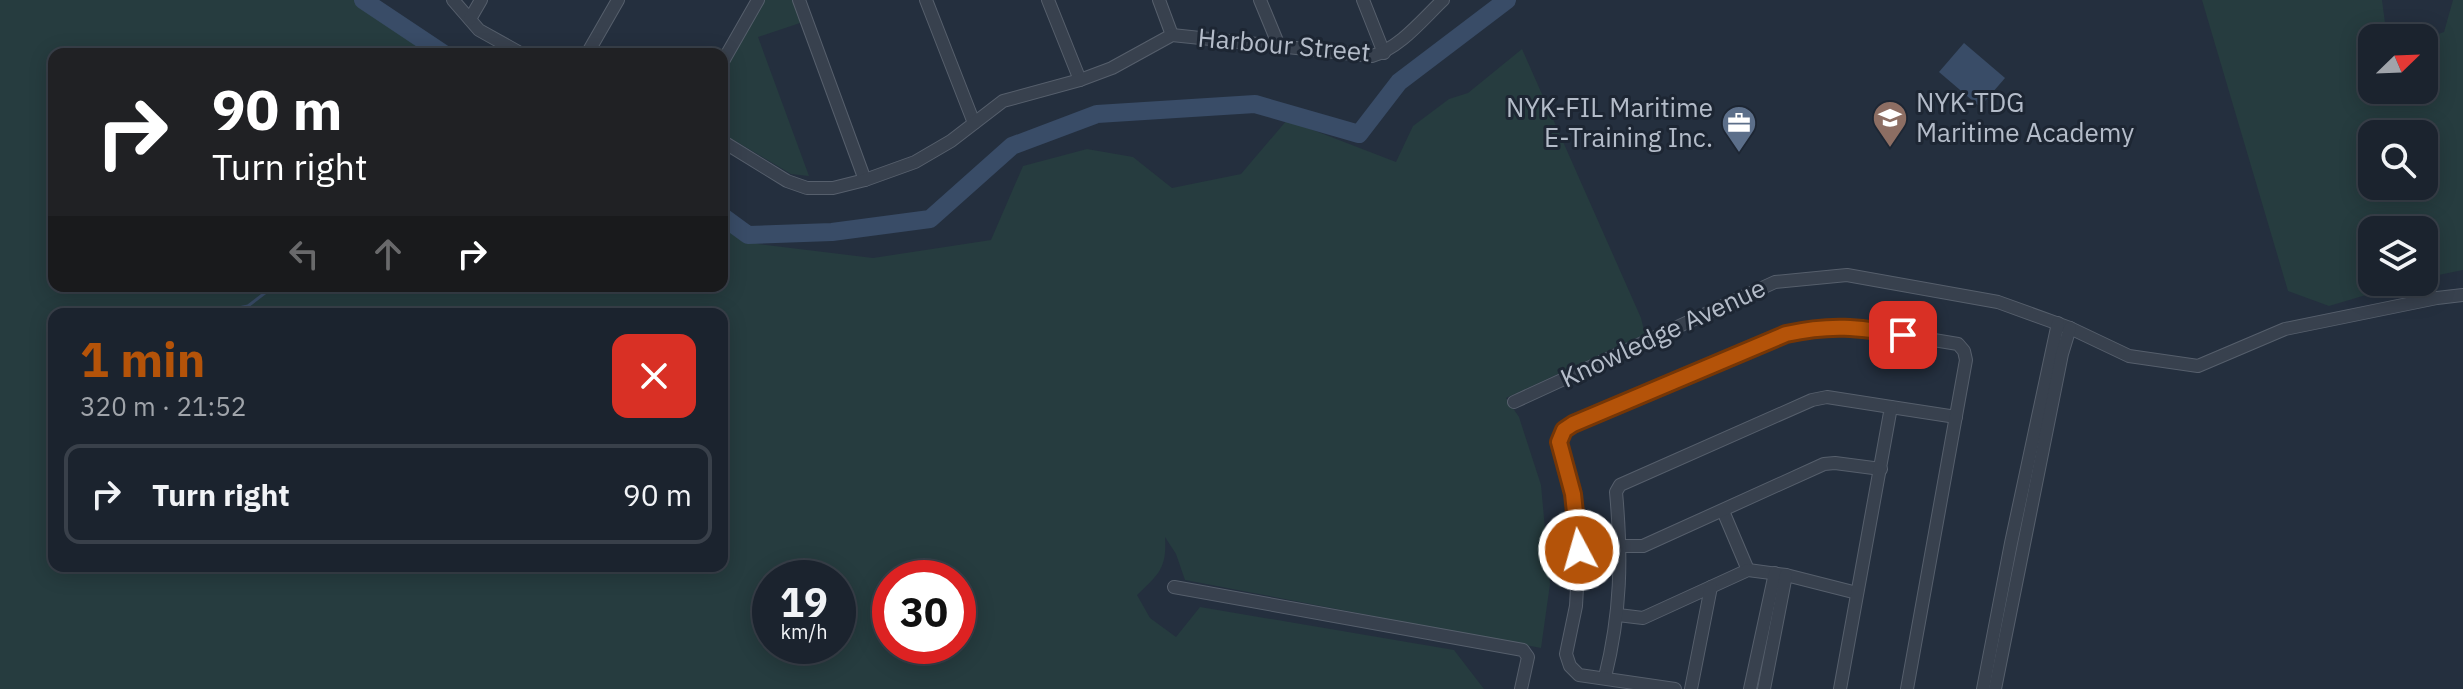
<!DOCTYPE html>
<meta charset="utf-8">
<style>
:root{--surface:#1b232e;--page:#282f3a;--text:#f1f3f6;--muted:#a0a4aa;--line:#39404a;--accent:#b45309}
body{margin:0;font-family:"IBM Plex Sans",sans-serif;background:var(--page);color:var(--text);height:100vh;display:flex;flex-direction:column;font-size:30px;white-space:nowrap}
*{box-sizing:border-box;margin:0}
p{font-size:26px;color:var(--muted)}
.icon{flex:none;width:44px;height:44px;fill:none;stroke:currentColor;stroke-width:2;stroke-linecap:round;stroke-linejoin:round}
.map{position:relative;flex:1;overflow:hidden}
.panel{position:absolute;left:48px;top:308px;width:680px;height:264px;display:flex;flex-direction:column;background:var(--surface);border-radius:16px;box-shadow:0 4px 20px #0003,0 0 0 2px var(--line)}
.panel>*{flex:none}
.banner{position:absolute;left:48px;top:48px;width:680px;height:244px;border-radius:16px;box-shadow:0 4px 20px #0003,0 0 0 2px var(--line);background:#202124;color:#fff;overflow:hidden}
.needle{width:52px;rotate:67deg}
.buttons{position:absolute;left:2358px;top:24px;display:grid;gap:16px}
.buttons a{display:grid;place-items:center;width:80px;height:80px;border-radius:16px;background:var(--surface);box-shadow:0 4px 20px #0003,0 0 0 2px var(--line);font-size:40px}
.speed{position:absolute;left:752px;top:560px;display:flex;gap:16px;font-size:40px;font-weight:700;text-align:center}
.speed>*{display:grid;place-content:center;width:104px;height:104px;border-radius:50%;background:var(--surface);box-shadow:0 4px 20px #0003,0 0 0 2px var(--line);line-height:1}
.speed small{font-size:20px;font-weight:400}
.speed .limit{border:12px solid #d22;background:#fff;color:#111}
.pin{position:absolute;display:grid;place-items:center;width:68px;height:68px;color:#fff;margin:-34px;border-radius:16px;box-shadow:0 4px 12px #0006}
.me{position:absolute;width:88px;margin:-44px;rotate:354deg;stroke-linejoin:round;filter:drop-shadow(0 0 6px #0008)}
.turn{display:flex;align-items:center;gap:28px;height:168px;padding:0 32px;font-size:36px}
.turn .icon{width:104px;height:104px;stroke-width:2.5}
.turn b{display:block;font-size:56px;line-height:68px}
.lanes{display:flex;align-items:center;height:76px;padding:0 32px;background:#0003;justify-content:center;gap:40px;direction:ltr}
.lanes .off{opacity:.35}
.round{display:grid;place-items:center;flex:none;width:84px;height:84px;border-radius:16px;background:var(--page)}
.overview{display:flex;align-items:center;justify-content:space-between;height:136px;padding:0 32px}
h1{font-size:48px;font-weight:700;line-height:60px;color:var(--accent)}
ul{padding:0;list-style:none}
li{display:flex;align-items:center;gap:24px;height:100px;margin:0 16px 12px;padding:0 16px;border:4px solid var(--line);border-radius:16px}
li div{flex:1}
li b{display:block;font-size:30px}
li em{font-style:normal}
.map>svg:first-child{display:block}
.green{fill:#263c3f;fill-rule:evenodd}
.water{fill:#394c67}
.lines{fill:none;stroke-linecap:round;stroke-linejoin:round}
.stream{stroke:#394c67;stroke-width:3}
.river{stroke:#394c67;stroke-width:18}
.street-casing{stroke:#565f6c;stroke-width:14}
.street{stroke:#38414e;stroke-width:12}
.route-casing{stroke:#753606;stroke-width:20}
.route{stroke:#b45309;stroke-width:14}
.labels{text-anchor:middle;stroke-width:6;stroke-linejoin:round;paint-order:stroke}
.street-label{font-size:26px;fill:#b4bcc9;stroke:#1d2633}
.poi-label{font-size:26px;fill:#b4bcc9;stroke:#1d2633;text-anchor:start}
</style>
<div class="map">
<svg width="2463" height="689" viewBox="0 0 2463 689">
<rect width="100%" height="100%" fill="#242f3e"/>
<g class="green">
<path d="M0 0H363L444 54H54V286H722V216L758 244 873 258 991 240 1023 166 1087 149 1133 157 1172 188 1241 174 1287 120 1396 162 1413 126 1449 99 1468 93 1522 49 1641 318 1645 334 1506 398 1519 417 1541 485 1550 584 1541 648 1185 580 1176 554 1165 537C1167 568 1159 574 1137 595L1150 618 1176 637 1200 607 1454 650 1484 689H0ZM54 314H722V566H54ZM770 578H838V646H770ZM890 578H958V646H890Z"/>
<polygon points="762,0 795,0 803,22 758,37 809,176 791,174 722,133 722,74"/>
<path d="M2202 0H2382L2387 38H2372V90H2424V39L2444 32 2453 0H2463V270L2424 278V230H2372V282H2410L2329 306 2288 291ZM2424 134V186H2372V134Z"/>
</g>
<polygon class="water" points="1964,43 2005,78 1980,107 1939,72"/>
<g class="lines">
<g class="stream">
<polyline points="172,314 194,310 207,314"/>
<polyline points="208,314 248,306 274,286"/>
</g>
<g class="river">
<polyline points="363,0 444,54"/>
<polyline points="722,216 748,235 832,232 930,219 1012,146 1097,114 1255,104 1359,134 1399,82 1507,0"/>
</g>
<defs>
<g id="street">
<polyline points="453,0 479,30 522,54"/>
<polyline points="799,0 865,180"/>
<polyline points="926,0 974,123"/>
<polyline points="1048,0 1080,80"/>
<polyline points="1159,0 1172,35"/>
<polyline points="1260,0 1279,46"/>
<polyline points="1363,0 1384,53"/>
<polyline points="470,19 481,0"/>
<polyline points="587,54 618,0"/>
<polyline points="722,63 758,0"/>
<path d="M722 141 787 181 807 188H833L865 180 915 162 951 141 1003 101 1080 80 1112 68 1172 35 1372 56C1400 48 1422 20 1443 0"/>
<polyline points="1514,402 1775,282 1847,275 1998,302 2070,328 2129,356 2198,366 2285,329 2437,298 2463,295"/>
<polyline points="1891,407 1956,417"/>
<polyline points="1723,511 1748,570"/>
<polyline points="1621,546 1643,546 1824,464 1835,463 1881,469"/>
<polyline points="1174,587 1523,650 1528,657 1521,689"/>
<polyline points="1618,615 1643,618 1748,570 1786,575 1857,593"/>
<path d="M1605 677C1621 613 1622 558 1616 492L1620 485 1812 400 1827 397 1891 407 1840 689"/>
<polyline points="1675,689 1579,675 1570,666 1566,654 1576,606 1579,550 1573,494 1559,442 1564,430 1573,424 1786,334 1812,328 1855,327 1958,344 1964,351 1966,360 1907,689"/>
<polyline points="1691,689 1711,587"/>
<polyline points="1750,689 1775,573"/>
<polyline points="1764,689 1786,575"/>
<polyline points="1983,689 2011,543 2058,323"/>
<polyline points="1995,689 2062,354 2070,328"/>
</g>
</defs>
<use href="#street" class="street-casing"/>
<use href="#street" class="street"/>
</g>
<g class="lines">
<defs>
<path id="route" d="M1579 550 1573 494 1559 442 1564 430 1573 424 1786 334C1831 324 1858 327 1903 335"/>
</defs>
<use href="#route" class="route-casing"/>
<use href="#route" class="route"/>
</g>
<defs>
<symbol id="school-pin" viewBox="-11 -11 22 30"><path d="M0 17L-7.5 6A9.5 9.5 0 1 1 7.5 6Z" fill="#8d6e63" stroke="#1d2633"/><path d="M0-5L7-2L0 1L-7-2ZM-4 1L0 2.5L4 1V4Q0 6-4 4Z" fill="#fff"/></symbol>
<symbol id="office-pin" viewBox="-11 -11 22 30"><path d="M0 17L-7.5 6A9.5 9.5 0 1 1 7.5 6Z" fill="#5c6f8a" stroke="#1d2633"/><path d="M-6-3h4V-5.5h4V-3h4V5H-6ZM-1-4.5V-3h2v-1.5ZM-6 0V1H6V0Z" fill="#fff"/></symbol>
</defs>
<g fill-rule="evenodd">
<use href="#school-pin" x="1870" y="98" width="40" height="54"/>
<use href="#office-pin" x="1719" y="103" width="40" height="54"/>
</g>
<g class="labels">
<g class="street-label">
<text transform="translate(1284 45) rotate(5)" y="9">Harbour Street</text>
<text transform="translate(1663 333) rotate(-25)" y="9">Knowledge Avenue</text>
</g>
<g class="poi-label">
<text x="1916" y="112">NYK-TDG<tspan x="1916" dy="30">Maritime Academy</tspan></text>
<text x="1713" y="117" text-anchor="end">NYK-FIL Maritime<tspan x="1713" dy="30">E-Training Inc.</tspan></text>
</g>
</g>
</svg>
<div class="buttons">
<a><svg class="needle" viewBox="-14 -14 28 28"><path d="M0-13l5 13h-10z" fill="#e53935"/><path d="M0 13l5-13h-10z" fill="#a0a4aa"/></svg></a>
<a><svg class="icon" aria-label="search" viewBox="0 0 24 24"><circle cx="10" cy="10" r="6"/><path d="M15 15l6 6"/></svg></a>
<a><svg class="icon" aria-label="layers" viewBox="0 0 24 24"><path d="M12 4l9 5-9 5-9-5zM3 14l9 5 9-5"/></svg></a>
</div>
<div class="speed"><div>19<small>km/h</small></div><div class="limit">30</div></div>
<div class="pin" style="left:1903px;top:335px;background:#d93025"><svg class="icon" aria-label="arrive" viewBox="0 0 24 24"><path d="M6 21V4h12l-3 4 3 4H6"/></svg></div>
<svg class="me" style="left:1579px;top:550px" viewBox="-20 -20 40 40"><circle r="17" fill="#b45309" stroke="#fff" stroke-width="3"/><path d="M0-11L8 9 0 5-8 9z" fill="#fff"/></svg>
<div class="banner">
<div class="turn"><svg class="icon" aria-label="right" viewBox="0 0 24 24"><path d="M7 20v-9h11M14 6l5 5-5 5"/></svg><div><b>90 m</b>Turn right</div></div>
<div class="lanes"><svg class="icon off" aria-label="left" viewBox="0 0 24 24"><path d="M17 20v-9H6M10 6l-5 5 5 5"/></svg><svg class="icon off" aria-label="ahead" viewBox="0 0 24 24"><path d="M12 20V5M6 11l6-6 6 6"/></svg><svg class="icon" aria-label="right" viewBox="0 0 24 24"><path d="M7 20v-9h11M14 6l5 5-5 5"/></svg></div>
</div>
<section class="panel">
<div class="overview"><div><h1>1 min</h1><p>320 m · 21:52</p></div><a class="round" style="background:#d93025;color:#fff"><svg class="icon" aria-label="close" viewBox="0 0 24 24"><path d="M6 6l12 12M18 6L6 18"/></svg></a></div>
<ul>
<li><svg class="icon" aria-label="right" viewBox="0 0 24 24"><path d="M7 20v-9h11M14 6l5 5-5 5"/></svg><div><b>Turn right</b></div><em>90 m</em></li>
</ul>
</section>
</div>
